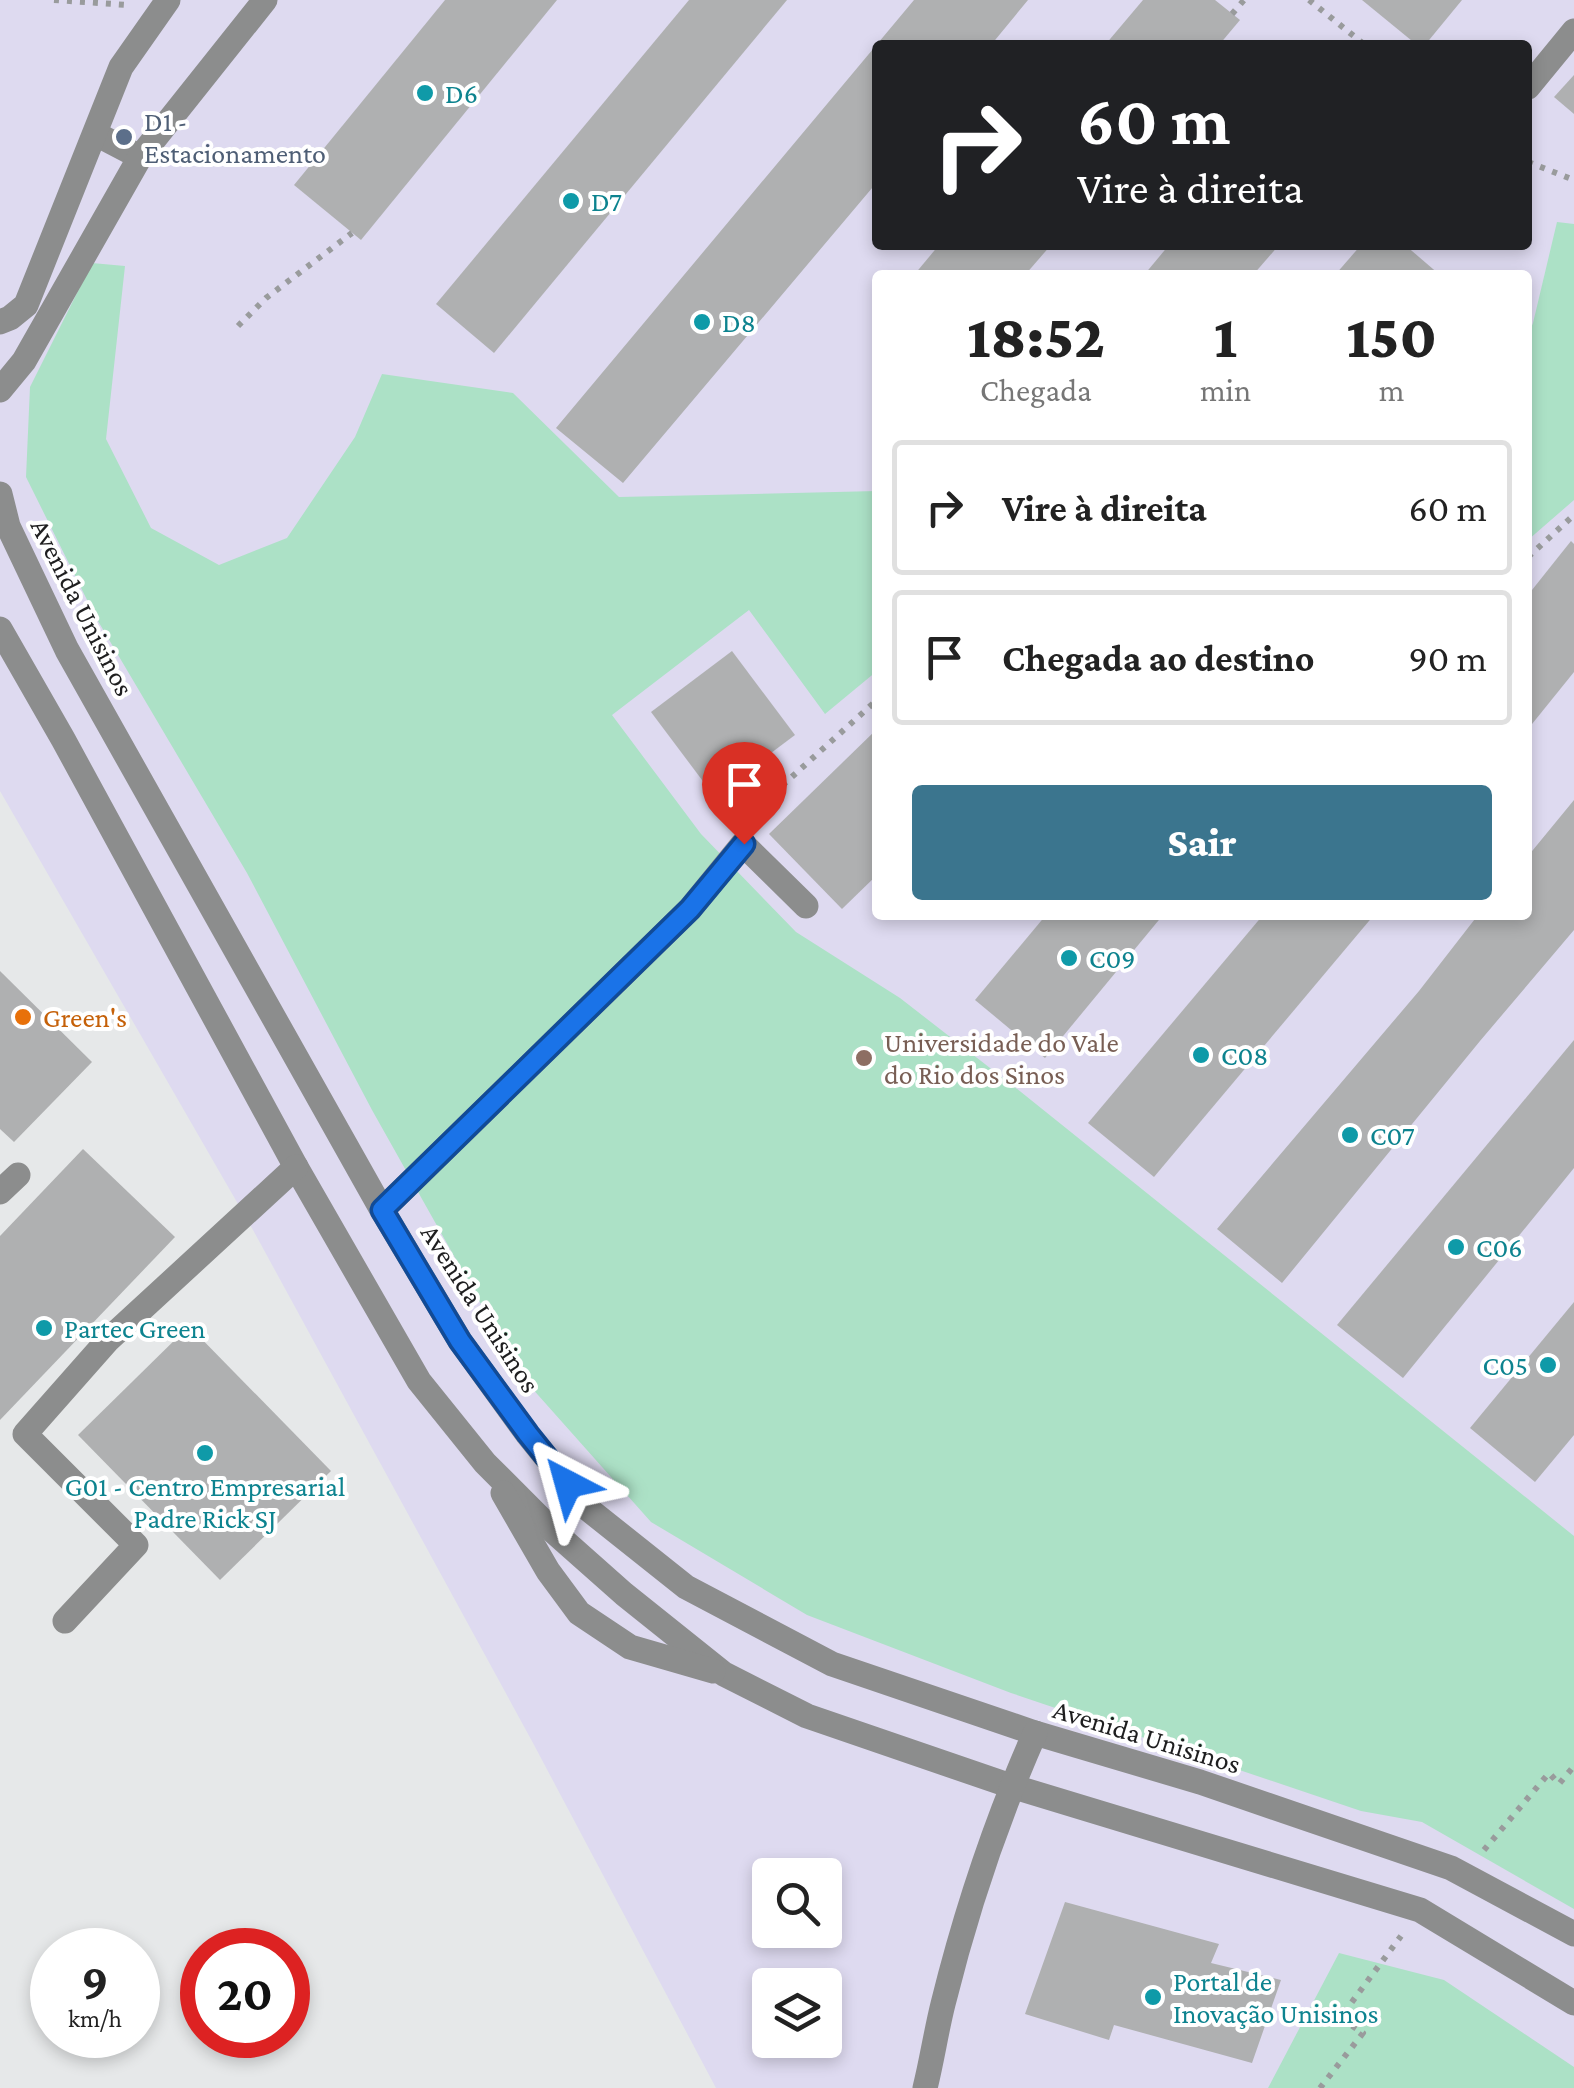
<!DOCTYPE html>
<html lang="pt">
<meta charset="utf-8">
<style>
:root{--surface:#fff;--page:#f2f2f2;--text:#222;--muted:#767676;--line:#e0e0e0;--accent:#3b758e}
body{margin:0;font-family:"Crimson Pro",serif;background:var(--page);color:var(--text);height:100vh;display:flex;flex-direction:column;font-size:38px;white-space:nowrap}
*{box-sizing:border-box;margin:0}
p{font-size:32px;color:var(--muted)}
.icon{flex:none;width:55px;height:55px;fill:none;stroke:currentColor;stroke-width:2;stroke-linecap:round;stroke-linejoin:round}
.map{position:relative;flex:1;overflow:hidden}
.panel{position:absolute;left:872px;top:270px;width:660px;height:650px;display:flex;flex-direction:column;background:var(--surface);border-radius:10px;box-shadow:0 5px 15px #0003}
.panel>*{flex:none}
.guide{position:absolute;left:872px;top:40px;width:660px;height:210px;border-radius:10px;box-shadow:0 5px 15px #0003;background:#202124;color:#fff;overflow:hidden}
.tools{position:absolute;left:752px;top:1858px;display:grid;gap:20px}
.tools a{display:grid;place-items:center;width:90px;height:90px;border-radius:10px;background:var(--surface);box-shadow:0 5px 15px #0003;font-size:50px}
.speed{position:absolute;left:30px;top:1928px;display:flex;gap:20px;font-size:50px;font-weight:700;text-align:center}
.speed>*{display:grid;place-content:center;width:130px;height:130px;border-radius:50%;background:var(--surface);box-shadow:0 5px 15px #0003;line-height:1}
.speed small{font-size:25px;font-weight:400}
.speed .limit{border:15px solid #d22;background:#fff;color:#111}
.pin{position:absolute;display:grid;place-items:center;width:85px;height:85px;color:#fff;margin:-102px -42px;border-radius:50% 50% 50% 0;rotate:-45deg;box-shadow:0 0 10px #0007}
.pin .icon{rotate:45deg}
.me{position:absolute;width:110px;margin:-55px;rotate:321deg;stroke-linejoin:round;filter:drop-shadow(0 0 8px #0008)}
.turn{display:flex;align-items:center;gap:35px;height:210px;padding:0 40px;font-size:45px}
.turn .icon{width:130px;height:130px;stroke-width:2.5}
.turn b{display:block;font-size:70px;line-height:85px}
.eta{display:flex;justify-content:space-evenly;align-items:center;height:170px;text-align:center}
.eta b{font-size:60px;font-weight:800;line-height:70px}
.action{display:flex;gap:20px;margin-top:auto;padding:20px 40px}
.action a{flex:1;height:115px;border-radius:10px;background:var(--accent);color:#fff;font-size:40px;font-weight:800;line-height:115px;text-align:center}
ul{padding:0;list-style:none}
li{display:flex;align-items:center;gap:30px;height:135px;margin:0 20px 15px;padding:0 20px;border:5px solid var(--line);border-radius:10px}
li div{flex:1}
li b{display:block;font-size:38px}
li em{font-style:normal}
.map>svg:first-child{display:block}
.education{fill:#dedaf0;fill-rule:evenodd}
.green{fill:#ace1c6}
.building{fill:#afb0b1}
.lines{fill:none;stroke-linecap:round;stroke-linejoin:round}
.path{stroke:#999b9c;stroke-width:6;stroke-dasharray:5 8;stroke-linecap:butt}
.minor{stroke:#8c8d8d;stroke-width:25}
.route-casing{stroke:#114b97;stroke-width:25}
.route{stroke:#1a73e8;stroke-width:18}
.culture-dot{fill:#0f9aa8;stroke:#fff;stroke-width:4}
.service-dot{fill:#5c6f8a;stroke:#fff;stroke-width:4}
.food-dot{fill:#e8710a;stroke:#fff;stroke-width:4}
.education-dot{fill:#8d6e63;stroke:#fff;stroke-width:4}
.labels{text-anchor:middle;stroke-width:8;stroke-linejoin:round;paint-order:stroke}
.culture-label{font-size:28px;fill:#0d838f;stroke:#fff;text-anchor:start}
.service-label{font-size:28px;fill:#4e5e75;stroke:#fff;text-anchor:start}
.street-label{font-size:28px;fill:#1e1e1f;stroke:#fff}
.food-label{font-size:28px;fill:#c56008;stroke:#fff;text-anchor:start}
.education-label{font-size:28px;fill:#785e54;stroke:#fff;text-anchor:start}
</style>
<div class="map">
<svg width="1574" height="2088" viewBox="0 0 1574 2088">
<rect width="100%" height="100%" fill="#e6e8e9"/>
<path class="education" d="M0 0H1574V2088H716L533 1743 253 1230 0 791ZM878 45H1528V245H878ZM878 275H1528V915H878ZM770 1875H825V1930H770ZM770 1985H825V2040H770Z"/>
<g class="green">
<polygon points="1557,222 1574,224 1574,500 1528,540 1528,336 1533,323"/>
<polygon points="92,263 125,266 106,439 151,528 219,565 287,538 355,437 382,374 513,393 619,497 877,491 877,671 825,714 749,610 612,715 701,834 796,932 900,998 1021,1092 1574,1536 1574,1909 1422,1822 1361,1811 1011,1693 807,1615 651,1522 522,1377 372,1110 247,873 95,616 26,477 30,387"/>
<polygon points="1339,1953 1444,1980 1574,2067 1574,2088 1268,2088"/>
</g>
<g class="building">
<polygon points="445,0 557,0 361,240 294,185"/>
<polygon points="689,0 787,0 494,353 436,304"/>
<polygon points="914,0 1028,0 991,45 878,45 878,181 623,483 556,428"/>
<polygon points="1143,0 1215,0 1240,20 1219,45 1105,45"/>
<polygon points="1362,0 1462,0 1425,45 1417,45"/>
<polygon points="1574,75 1574,114 1554,97"/>
<polygon points="939,245 1051,245 1025,275 914,275"/>
<polygon points="1169,245 1279,245 1253,275 1144,275"/>
<polygon points="1361,245 1405,245 1440,275 1335,275"/>
<polygon points="1571,541 1574,544 1574,672 1528,729 1528,595"/>
<polygon points="732,651 795,735 714,796 651,712"/>
<polygon points="878,728 878,874 842,909 769,834"/>
<polygon points="1574,800 1574,930 1480,1041 1282,1283 1217,1229 1419,991 1478,915 1528,915 1528,856"/>
<polygon points="1046,915 1163,915 1045,1058 975,1000"/>
<polygon points="1263,915 1374,915 1154,1177 1088,1123"/>
<polygon points="0,971 92,1062 14,1142 0,1129"/>
<polygon points="1574,1040 1574,1168 1403,1378 1337,1325"/>
<polygon points="83,1149 175,1237 0,1420 0,1236"/>
<polygon points="1574,1302 1574,1435 1535,1482 1470,1428"/>
<polygon points="189,1326 331,1471 220,1580 78,1435"/>
<polygon points="1065,1902 1219,1944 1211,1963 1281,1980 1252,2063 1114,2025 1109,2040 1025,2014"/>
</g>
<g class="lines">
<g class="path">
<polyline points="54,0 128,5"/>
<polyline points="1309,0 1365,45"/>
<polyline points="1232,14 1244,0"/>
<polyline points="1411,45 1413,42"/>
<polyline points="1528,162 1574,180"/>
<polyline points="238,326 266,298 352,233"/>
<polyline points="1528,557 1574,515"/>
<polyline points="760,817 774,793 878,699"/>
<polyline points="1484,1850 1549,1773 1559,1784 1574,1766"/>
<polyline points="1320,2088 1363,2033 1340,2018 1401,1936"/>
</g>
<g class="minor">
<polyline points="1528,87 1574,31"/>
<polyline points="96,134 140,157"/>
<polyline points="0,322 10,318 26,305 121,67 168,0"/>
<polyline points="0,390 24,361 140,157 265,0"/>
<polyline points="0,494 8,526 67,650 382,1210 460,1341 528,1435 588,1509 686,1587 832,1664 1035,1733 1200,1782 1451,1868 1574,1934"/>
<polyline points="0,629 63,739 296,1167 419,1381 485,1463 554,1532 624,1594 724,1674 807,1716 1011,1786 1420,1910 1574,2003"/>
<polyline points="0,1192 18,1175"/>
<polyline points="382,1210 690,909 743,844 806,906"/>
<polyline points="503,1493 548,1571 579,1613 630,1647 713,1671"/>
<polyline points="65,1621 136,1545 25,1434 108,1340 296,1167"/>
<path d="M925 2088C932 2060 936 2032 943 2004 966 1911 996 1821 1035 1733"/>
</g>
</g>
<g class="lines">
<defs>
<polyline id="route" points="568,1484 528,1434 460,1341 382,1210 690,909 744,844"/>
</defs>
<use href="#route" class="route-casing"/>
<use href="#route" class="route"/>
</g>
<g class="culture-dot">
<circle cx="425" cy="93" r="10"/>
<circle cx="571" cy="201" r="10"/>
<circle cx="702" cy="322" r="10"/>
<circle cx="1069" cy="958" r="10"/>
<circle cx="1201" cy="1055" r="10"/>
<circle cx="1350" cy="1135" r="10"/>
<circle cx="1456" cy="1247" r="10"/>
<circle cx="44" cy="1328" r="10"/>
<circle cx="1548" cy="1365" r="10"/>
<circle cx="205" cy="1453" r="10"/>
<circle cx="1153" cy="1997" r="10"/>
</g>
<circle class="service-dot" cx="124" cy="137" r="10"/>
<circle class="food-dot" cx="23" cy="1017" r="10"/>
<circle class="education-dot" cx="864" cy="1058" r="10"/>
<g class="labels">
<g class="culture-label">
<text x="445" y="103">D6</text>
<text x="591" y="211">D7</text>
<text x="722" y="332">D8</text>
<text x="1089" y="968">C09</text>
<text x="1221" y="1065">C08</text>
<text x="1370" y="1145">C07</text>
<text x="1476" y="1257">C06</text>
<text x="64" y="1338">Partec Green</text>
<text x="1528" y="1375" text-anchor="end">C05</text>
<text x="205" y="1496" text-anchor="middle">G01 - Centro Empresarial<tspan x="205" dy="32">Padre Rick SJ</tspan></text>
<text x="1173" y="1991">Portal de<tspan x="1173" dy="32">Inovação Unisinos</tspan></text>
</g>
<g class="service-label">
<text x="144" y="131">D1 -<tspan x="144" dy="32">Estacionamento</tspan></text>
</g>
<g class="street-label">
<text transform="translate(83 607) rotate(63)" y="10">Avenida Unisinos</text>
<text transform="translate(481 1308) rotate(57)" y="10">Avenida Unisinos</text>
<text transform="translate(1147 1736) rotate(17)" y="10">Avenida Unisinos</text>
</g>
<g class="food-label">
<text x="43" y="1027">Green's</text>
</g>
<g class="education-label">
<text x="884" y="1052">Universidade do Vale<tspan x="884" dy="32">do Rio dos Sinos</tspan></text>
</g>
</g>
</svg>
<div class="tools">
<a><svg class="icon" aria-label="search" viewBox="0 0 24 24"><circle cx="10" cy="10" r="6"/><path d="M15 15l6 6"/></svg></a>
<a><svg class="icon" aria-label="layers" viewBox="0 0 24 24"><path d="M12 4l9 5-9 5-9-5zM3 14l9 5 9-5"/></svg></a>
</div>
<div class="speed"><div>9<small>km/h</small></div><div class="limit">20</div></div>
<div class="pin" style="left:744px;top:844px;background:#d93025"><svg class="icon" aria-label="arrive" viewBox="0 0 24 24"><path d="M6 21V4h12l-3 4 3 4H6"/></svg></div>
<svg class="me" style="left:568px;top:1484px" viewBox="-20 -20 40 40"><path d="M0-17L14 15 0 8-14 15z" fill="#1a73e8" stroke="#fff" stroke-width="4"/></svg>
<div class="guide">
<div class="turn"><svg class="icon" aria-label="right" viewBox="0 0 24 24"><path d="M7 20v-9h11M14 6l5 5-5 5"/></svg><div><b>60 m</b>Vire à direita</div></div>
</div>
<section class="panel">
<div class="eta">
<div><b>18:52</b><p>Chegada</p></div>
<div><b>1</b><p>min</p></div>
<div><b>150</b><p>m</p></div>
</div>
<ul>
<li><svg class="icon" aria-label="right" viewBox="0 0 24 24"><path d="M7 20v-9h11M14 6l5 5-5 5"/></svg><div><b>Vire à direita</b></div><em>60 m</em></li>
<li><svg class="icon" aria-label="arrive" viewBox="0 0 24 24"><path d="M6 21V4h12l-3 4 3 4H6"/></svg><div><b>Chegada ao destino</b></div><em>90 m</em></li>
</ul>
<div class="action"><a>Sair</a></div>
</section>
</div>
